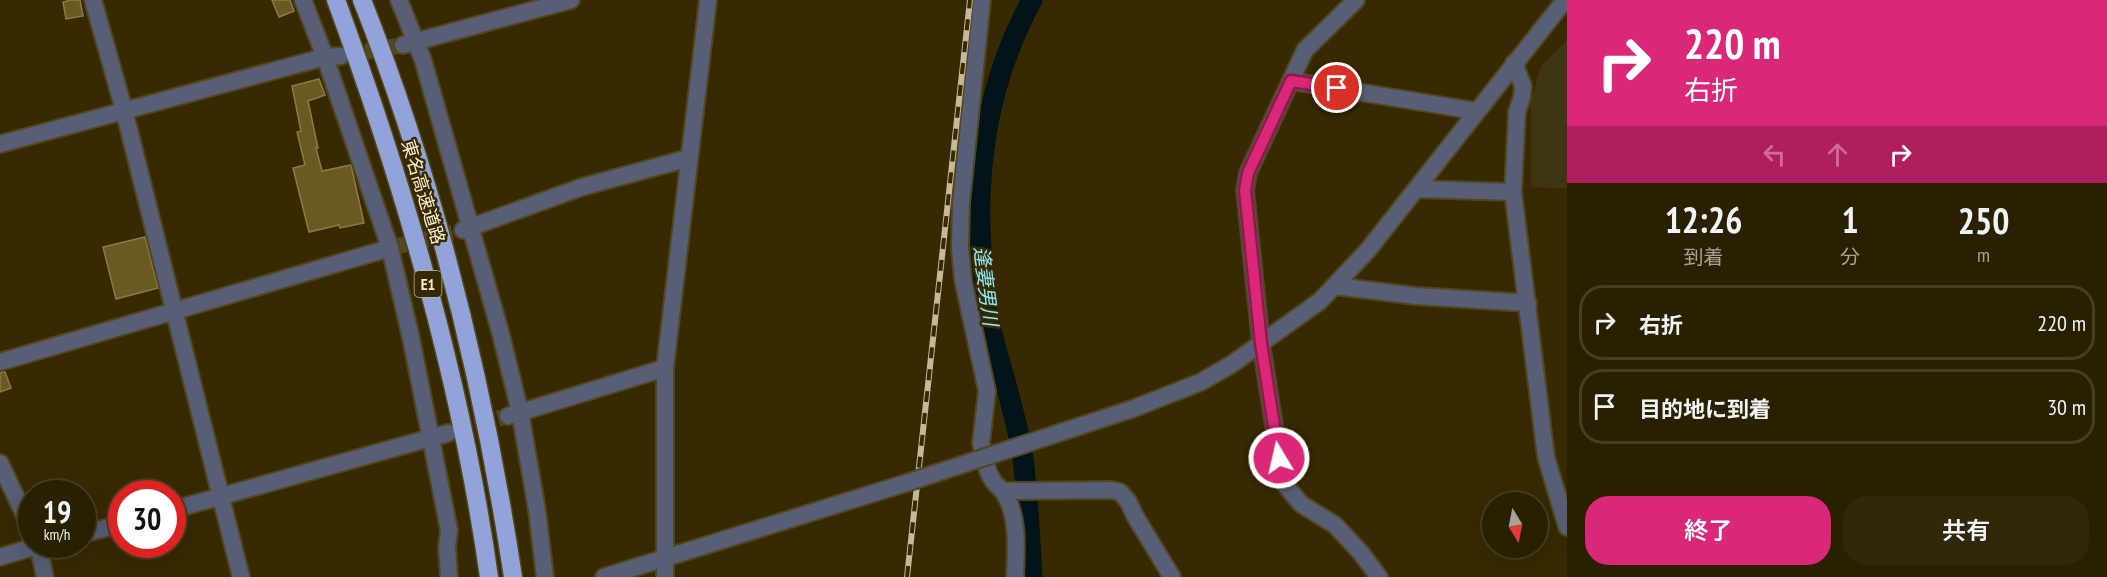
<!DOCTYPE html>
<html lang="ja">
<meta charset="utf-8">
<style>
:root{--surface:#292000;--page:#31280a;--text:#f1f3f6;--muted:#a5a399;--line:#453e22;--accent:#db2777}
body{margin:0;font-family:"PT Sans Narrow","Noto Sans JP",sans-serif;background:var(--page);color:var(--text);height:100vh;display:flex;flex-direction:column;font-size:22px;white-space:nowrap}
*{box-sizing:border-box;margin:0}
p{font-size:20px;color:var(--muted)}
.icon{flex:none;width:33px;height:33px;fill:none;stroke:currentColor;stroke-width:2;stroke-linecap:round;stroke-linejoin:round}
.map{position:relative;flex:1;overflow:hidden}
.side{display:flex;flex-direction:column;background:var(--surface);width:540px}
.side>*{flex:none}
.banner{background:#db2777;color:#fff;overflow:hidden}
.needle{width:39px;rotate:170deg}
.controls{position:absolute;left:1482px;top:492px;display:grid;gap:12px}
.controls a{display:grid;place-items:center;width:66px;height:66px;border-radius:50%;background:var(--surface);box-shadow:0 6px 24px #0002,0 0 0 2px var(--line);font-size:30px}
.speed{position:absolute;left:18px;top:480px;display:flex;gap:12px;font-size:30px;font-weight:700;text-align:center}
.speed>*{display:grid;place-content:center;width:78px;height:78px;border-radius:50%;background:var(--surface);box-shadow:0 6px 24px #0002,0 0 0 2px var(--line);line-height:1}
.speed small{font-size:15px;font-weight:400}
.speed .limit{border:9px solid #d22;background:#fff;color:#111}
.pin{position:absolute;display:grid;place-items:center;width:51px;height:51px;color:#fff;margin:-26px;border:3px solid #fff;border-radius:50%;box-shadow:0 2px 6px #0007}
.me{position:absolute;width:66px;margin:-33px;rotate:351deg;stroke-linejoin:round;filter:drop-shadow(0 0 4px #0008)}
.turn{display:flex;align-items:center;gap:21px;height:126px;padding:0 18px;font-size:27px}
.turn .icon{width:78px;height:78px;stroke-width:2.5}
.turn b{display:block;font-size:42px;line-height:51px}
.lanes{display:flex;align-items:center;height:57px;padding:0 18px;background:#0003;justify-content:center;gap:30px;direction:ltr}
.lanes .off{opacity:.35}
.eta{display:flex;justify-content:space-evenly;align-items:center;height:102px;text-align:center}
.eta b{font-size:36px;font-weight:600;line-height:42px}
.primary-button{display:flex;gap:12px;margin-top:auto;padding:12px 18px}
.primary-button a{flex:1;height:69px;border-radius:24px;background:var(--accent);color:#fff;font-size:24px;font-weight:600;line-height:69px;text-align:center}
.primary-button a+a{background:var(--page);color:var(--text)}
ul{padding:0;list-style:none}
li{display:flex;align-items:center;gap:18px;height:75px;margin:0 12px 9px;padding:0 6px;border:3px solid var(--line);border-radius:24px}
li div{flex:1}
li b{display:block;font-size:22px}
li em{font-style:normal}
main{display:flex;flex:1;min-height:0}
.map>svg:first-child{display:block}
.built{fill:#403513}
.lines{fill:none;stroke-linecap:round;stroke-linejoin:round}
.river{stroke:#001419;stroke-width:21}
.building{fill:#6a5923;stroke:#8d7b45;stroke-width:1.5}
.minor-tunnel{stroke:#544820;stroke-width:16;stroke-dasharray:16 8;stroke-linecap:butt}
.minor-casing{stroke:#52461e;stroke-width:20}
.highway-casing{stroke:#52461e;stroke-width:21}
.minor{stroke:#575e75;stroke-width:16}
.highway{stroke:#92a3da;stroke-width:18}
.rail-casing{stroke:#c4ba9a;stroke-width:6}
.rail{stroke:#372a00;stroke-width:4;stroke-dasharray:11;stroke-linecap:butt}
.minor-bridge-casing{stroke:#52461e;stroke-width:20;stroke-linecap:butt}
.minor-bridge{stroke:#575e75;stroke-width:16}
.route-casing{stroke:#8e194d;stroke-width:15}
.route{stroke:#db2777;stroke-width:10}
.labels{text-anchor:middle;stroke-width:5;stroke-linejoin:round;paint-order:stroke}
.shield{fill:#372a00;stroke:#bfb494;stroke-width:1.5}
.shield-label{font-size:16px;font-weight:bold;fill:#f9efd3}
.street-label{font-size:18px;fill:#f9efd3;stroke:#372a00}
.water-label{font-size:20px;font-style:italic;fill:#8ce8f9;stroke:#372a00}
</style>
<main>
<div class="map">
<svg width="1567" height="577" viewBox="0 0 1567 577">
<rect width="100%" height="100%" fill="#372a00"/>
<polygon class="built" points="1567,40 1567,188 1531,187 1531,101 1541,66"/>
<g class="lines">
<path class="river" d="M1032 577C1030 538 1028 498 1023 459 1016 411 999 365 988 318 985 303 984 288 983 273 973 178 986 84 1032 0"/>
</g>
<g class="building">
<polygon points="71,0 80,0 83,16 66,19 63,2"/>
<polygon points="272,0 290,0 294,11 279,17"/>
<polygon points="319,79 325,95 308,101 318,148 316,148 322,171 351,165 364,223 340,228 339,225 309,232 293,168 305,165 297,132 301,131 292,86"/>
<polygon points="145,237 158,288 116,299 103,247"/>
<polygon points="0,372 5,372 11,388 0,392"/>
</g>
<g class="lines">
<g class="minor-tunnel">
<polyline points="342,56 403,45"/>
<polyline points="390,248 463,230"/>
<polyline points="452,432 508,416"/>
</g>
<defs>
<g id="minor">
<polyline points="93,0 124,110 241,577"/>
<polyline points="303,0 325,57 390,248 411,338 449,530 447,547 449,577"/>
<polyline points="399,0 423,60 500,331 520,412 537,510 545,577"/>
<path d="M982 0 961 203 960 247 963 280 987 391 981 443C983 454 986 470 992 479 995 485 1001 488 1004 493 1019 516 1016 551 1015 577"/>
<polyline points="1356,0 1305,50 1248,173 1245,190 1261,343 1283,482 1301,504 1335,525 1361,553 1379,577"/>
<polyline points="403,45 571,0"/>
<polyline points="1514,63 1523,86 1522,97 1517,112 1513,192 1546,457 1567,527"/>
<polyline points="1291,81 1476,111"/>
<polyline points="0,144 325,57 341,56"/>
<polyline points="1416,189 1513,192"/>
<polyline points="463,230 582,187 689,158"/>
<polyline points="1335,286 1416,296 1528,303"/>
<polyline points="0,362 390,248"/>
<polyline points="1132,409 1201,382 1232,364 1320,301 1368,250 1565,0"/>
<polyline points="508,416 665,368"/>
<polyline points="0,463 32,531"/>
<polyline points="1003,491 1111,490 1120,492 1128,501 1135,516 1172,577"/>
<polyline points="172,510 448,433"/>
<polyline points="82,534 122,524"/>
<polyline points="38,544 45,577"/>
<polyline points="0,557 43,544"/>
<polyline points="604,577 903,484"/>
<polyline points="665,577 665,368 708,0"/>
</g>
<g id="highway">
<path d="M336 0C405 187 461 379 489 577"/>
<path d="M362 0C435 185 483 380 513 577"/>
</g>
</defs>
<use href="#minor" class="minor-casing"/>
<use href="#highway" class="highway-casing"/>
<use href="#minor" class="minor"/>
<use href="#highway" class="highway"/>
<defs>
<polyline id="rail" points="907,577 970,0"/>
</defs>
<use href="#rail" class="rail-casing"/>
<use href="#rail" class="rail"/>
<defs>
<polyline id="minor-bridge" points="903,484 1132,409"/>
</defs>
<use href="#minor-bridge" class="minor-bridge-casing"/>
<use href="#minor-bridge" class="minor-bridge"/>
</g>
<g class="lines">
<defs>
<polyline id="route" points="1279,458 1261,343 1245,190 1248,173 1291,81 1337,88"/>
</defs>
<use href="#route" class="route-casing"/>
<use href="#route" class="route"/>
</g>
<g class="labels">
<rect class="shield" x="414.5" y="271" width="27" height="26" rx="4.5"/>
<g class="shield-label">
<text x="428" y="290">E1</text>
</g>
<g class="street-label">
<text transform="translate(423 192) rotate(73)" y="6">東名高速道路</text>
</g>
<g class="water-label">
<text transform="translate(986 286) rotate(83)" y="7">逢妻男川</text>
</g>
</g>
</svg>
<div class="controls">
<a><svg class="needle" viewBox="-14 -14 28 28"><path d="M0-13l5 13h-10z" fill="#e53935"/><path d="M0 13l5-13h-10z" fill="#a5a399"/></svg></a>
</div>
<div class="speed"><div>19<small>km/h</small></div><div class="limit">30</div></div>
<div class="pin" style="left:1337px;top:88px;background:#d93025"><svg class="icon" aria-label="arrive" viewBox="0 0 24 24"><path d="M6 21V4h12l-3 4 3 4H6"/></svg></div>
<svg class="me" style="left:1279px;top:458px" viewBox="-20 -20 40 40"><circle r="17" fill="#db2777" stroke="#fff" stroke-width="3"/><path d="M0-11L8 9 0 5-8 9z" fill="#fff"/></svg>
</div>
<section class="side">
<div class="banner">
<div class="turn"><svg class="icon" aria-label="right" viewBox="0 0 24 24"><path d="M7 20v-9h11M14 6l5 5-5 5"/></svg><div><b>220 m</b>右折</div></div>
<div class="lanes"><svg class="icon off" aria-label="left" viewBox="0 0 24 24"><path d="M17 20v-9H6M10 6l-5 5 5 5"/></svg><svg class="icon off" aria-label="ahead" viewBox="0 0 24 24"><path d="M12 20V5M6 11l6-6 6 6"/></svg><svg class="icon" aria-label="right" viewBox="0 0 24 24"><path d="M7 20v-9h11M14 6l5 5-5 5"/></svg></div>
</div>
<div class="eta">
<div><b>12:26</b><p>到着</p></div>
<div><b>1</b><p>分</p></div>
<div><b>250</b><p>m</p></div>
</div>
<ul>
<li><svg class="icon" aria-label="right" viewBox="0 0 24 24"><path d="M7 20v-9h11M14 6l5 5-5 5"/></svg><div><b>右折</b></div><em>220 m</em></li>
<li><svg class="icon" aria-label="arrive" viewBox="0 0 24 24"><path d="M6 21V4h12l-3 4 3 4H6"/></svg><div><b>目的地に到着</b></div><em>30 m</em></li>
</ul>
<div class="primary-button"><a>終了</a><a>共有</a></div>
</section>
</main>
